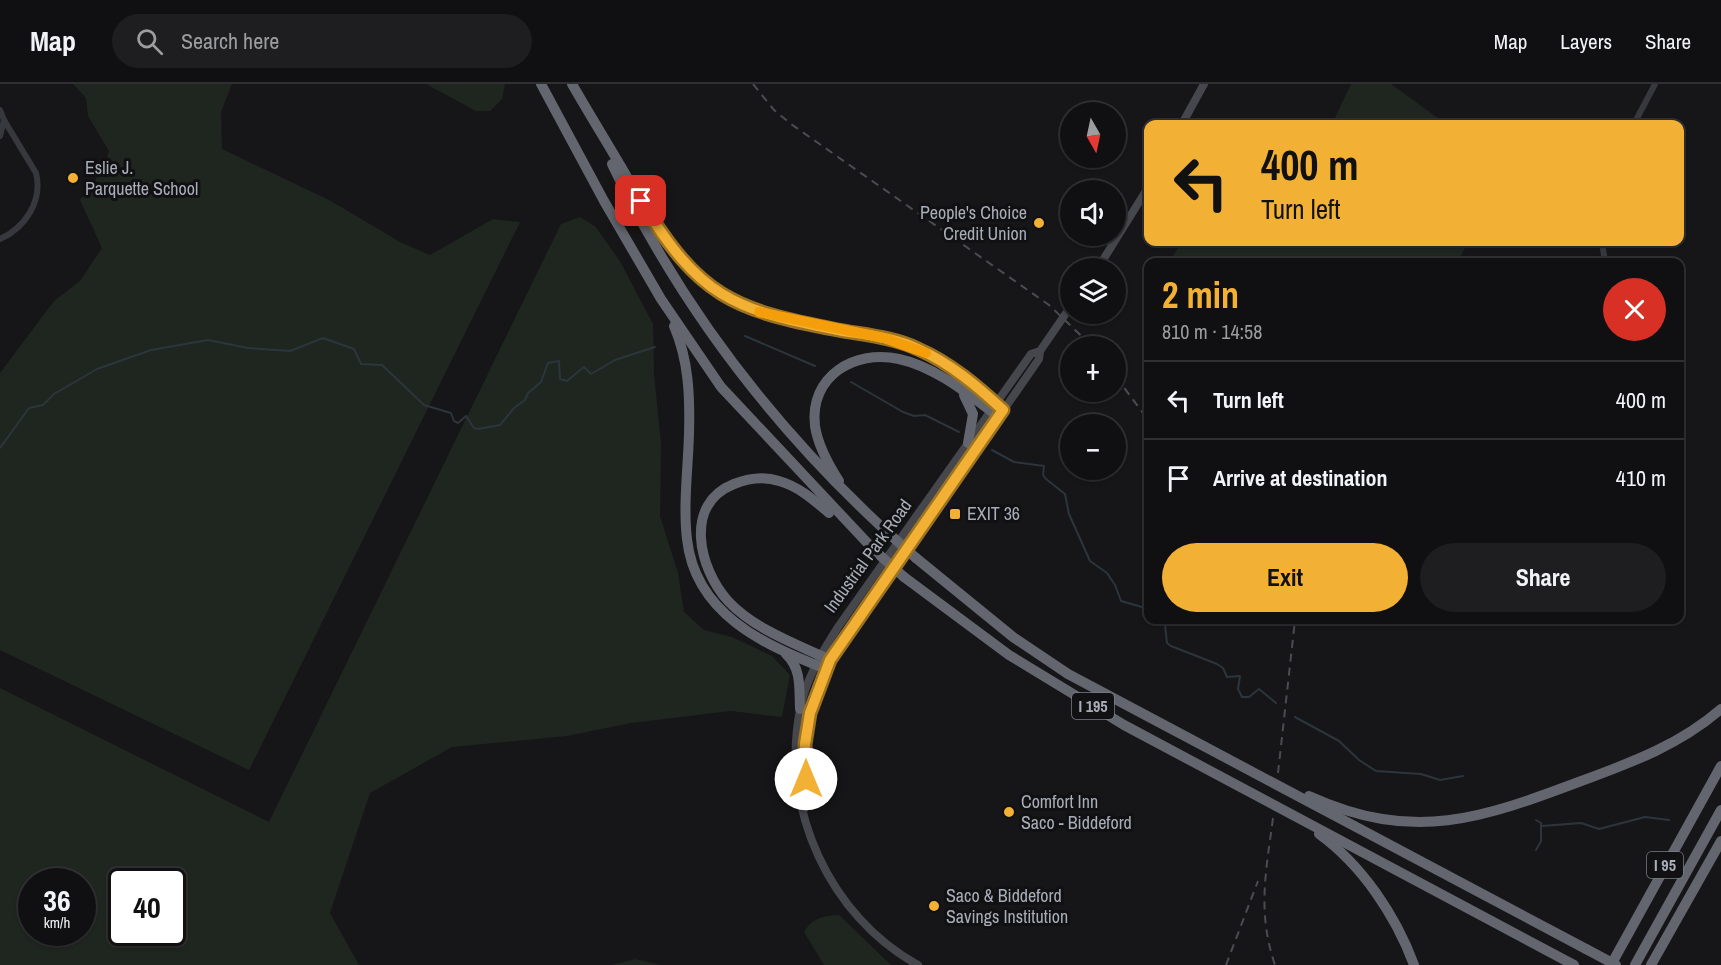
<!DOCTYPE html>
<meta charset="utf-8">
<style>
:root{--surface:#101012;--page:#1e1e20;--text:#f1f3f6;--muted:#9c9d9f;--line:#303032;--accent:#f2b134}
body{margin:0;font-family:"Archivo Narrow",sans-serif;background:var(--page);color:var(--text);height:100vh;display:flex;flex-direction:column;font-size:22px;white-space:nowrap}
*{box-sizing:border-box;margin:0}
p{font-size:20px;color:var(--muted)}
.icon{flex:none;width:33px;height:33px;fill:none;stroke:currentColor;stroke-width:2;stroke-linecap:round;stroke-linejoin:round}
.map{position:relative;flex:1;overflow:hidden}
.panel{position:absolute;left:1144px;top:174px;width:540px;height:366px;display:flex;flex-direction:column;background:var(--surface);border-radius:12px;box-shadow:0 2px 4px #0004,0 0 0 2px var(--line)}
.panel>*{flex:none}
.banner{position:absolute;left:1144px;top:36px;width:540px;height:126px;border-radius:12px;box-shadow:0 2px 4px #0004,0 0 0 2px var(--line);background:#f2b134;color:#111;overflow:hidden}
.needle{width:39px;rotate:171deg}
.controls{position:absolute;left:1060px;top:18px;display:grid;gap:12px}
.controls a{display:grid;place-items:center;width:66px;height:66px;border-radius:50%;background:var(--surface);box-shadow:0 2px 4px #0004,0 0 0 2px var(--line);font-size:30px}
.speed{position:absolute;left:18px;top:784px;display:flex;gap:12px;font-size:30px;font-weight:700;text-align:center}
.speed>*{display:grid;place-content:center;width:78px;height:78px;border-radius:50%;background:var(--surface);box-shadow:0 2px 4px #0004,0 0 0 2px var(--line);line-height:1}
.speed small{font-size:15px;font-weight:400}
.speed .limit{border:3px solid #111;border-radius:9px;background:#fff;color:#111}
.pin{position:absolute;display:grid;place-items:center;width:51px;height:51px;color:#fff;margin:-26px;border-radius:12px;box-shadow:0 3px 9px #0006}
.me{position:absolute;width:66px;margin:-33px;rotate:0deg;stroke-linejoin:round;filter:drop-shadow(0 0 4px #0008)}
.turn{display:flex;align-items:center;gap:21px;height:126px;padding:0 18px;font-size:27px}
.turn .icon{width:78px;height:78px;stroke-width:2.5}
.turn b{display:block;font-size:42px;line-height:51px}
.round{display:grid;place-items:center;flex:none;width:63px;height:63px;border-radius:32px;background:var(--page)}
.overview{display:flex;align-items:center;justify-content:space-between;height:102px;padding:0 18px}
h1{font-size:36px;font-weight:700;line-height:45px;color:var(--accent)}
.button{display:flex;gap:12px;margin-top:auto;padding:12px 18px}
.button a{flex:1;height:69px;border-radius:36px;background:var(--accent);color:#111;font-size:24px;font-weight:700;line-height:69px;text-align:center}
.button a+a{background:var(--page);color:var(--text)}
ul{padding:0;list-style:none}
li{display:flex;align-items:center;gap:18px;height:78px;padding:0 18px;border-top:2px solid var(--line)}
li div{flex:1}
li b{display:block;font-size:22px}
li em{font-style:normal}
header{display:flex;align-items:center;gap:36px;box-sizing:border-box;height:84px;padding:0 30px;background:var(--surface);border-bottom:2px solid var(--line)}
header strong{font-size:28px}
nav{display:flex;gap:33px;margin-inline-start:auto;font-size:21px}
.search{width:420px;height:54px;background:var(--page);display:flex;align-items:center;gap:15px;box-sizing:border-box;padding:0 21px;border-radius:33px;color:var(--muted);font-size:22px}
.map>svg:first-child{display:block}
.green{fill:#1e261f;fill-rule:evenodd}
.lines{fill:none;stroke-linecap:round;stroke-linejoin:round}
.stream{stroke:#2c353c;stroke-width:2}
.street{stroke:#37383d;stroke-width:6}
.secondary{stroke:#45474d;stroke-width:8}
.highway{stroke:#63666e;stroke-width:10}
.rail{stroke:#4a4c52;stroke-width:2;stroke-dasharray:8 6;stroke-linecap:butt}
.highway-bridge{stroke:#63666e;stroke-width:10}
.route-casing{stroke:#9d7322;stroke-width:15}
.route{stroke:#f2b134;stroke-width:10}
.slow{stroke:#f59e0b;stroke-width:10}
.poi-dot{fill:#f2b134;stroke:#111113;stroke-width:2}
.labels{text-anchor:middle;stroke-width:6;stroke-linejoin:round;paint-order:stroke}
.shield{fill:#111113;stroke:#7b7e86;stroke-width:1.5}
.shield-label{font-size:16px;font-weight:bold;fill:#a8adb8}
.poi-label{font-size:18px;fill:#a8adb8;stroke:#111113;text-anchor:start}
.street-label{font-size:18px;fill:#a8adb8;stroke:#111113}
</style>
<header>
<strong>Map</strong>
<div class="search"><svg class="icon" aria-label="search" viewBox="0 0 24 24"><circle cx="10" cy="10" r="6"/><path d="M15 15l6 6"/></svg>Search here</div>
<nav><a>Map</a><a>Layers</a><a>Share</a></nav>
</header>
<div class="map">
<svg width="1721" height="881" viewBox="0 0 1721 881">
<rect width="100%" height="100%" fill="#161618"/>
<g class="green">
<polygon points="73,0 232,0 221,28 222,65 331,117 400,158 430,171 493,135 520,138 249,686 0,566 0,289 54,217 80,197 102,164 80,116 104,84 109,67 88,32 86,14"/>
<polygon points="426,0 505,0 502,15 490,27 476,27"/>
<polygon points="1351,0 1391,0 1446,40 1332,40"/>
<path d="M580 133 596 143 621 179 653 240 654 290 661 359 660 432 678 489 684 528 704 546 732 553 772 572 790 591 782 633 731 627 631 639 567 652 452 663 370 709 330 829 359 881H0V604L269 738 561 140ZM32 798H82V849H32ZM122 798H172V849H122Z"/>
<polygon points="1182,158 1468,158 1458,178 1169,178"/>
<path d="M839 831 891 881H824L804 848C812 834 823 832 839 831Z"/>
<polygon points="635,875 661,881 612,881"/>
</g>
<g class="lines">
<g class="stream">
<polyline points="745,252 815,282"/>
<polyline points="851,298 903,328 914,332 925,331 959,348"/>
<polyline points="0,364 29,324 43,321 54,310 97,285 151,266 208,256 248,264 290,267 323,254 354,265 361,280 382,281 424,321 451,329 454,337 458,339 466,332 474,344 478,345 500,341 514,324 525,316 528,309 541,298 548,279 559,277 560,295 567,297 584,283 591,290 615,276 655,263"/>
<polyline points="992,366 1014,378 1044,382 1043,391 1046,395 1065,410 1069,430 1090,477 1107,489 1115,501 1121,517 1149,525"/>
<polyline points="1160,536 1165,541 1167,559 1171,562 1217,580 1223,584 1227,593 1240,592 1238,605 1242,613 1249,613 1259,605 1276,619"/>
<polyline points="1295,633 1339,657 1359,676 1376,687 1421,690 1440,696 1463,692"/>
<polyline points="1536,736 1541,739 1541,757 1536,766"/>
<polyline points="1542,742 1581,739 1599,745 1645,733 1669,736"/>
</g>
<g class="street">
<polyline points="0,26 4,36"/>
<polyline points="1634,40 1655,0"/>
<path d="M0 52 4 36 36 89C43 117 25 144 0 155"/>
<polyline points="1602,158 1605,178"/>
</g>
<g class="secondary">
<polyline points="1182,40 1204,0"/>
<polyline points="1098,184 1149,102"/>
<polyline points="804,725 808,642 813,617 830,576 1039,275 1040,267 1071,222"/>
<path d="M918 881C830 833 780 724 800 626 805 597 822 568 838 543L1031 270 1040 267"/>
</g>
<g class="highway">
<polyline points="541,0 604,117 661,215 721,303 874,466"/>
<path d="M572 0C591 33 611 65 630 98 654 138 675 178 714 205 769 244 839 240 901 258 940 270 973 299 1003 326"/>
<path d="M612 80C679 220 772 342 886 447"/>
<path d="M674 242C689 277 690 313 689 350 688 385 683 421 687 455 695 530 764 561 826 585"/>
<polyline points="964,311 973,330 968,359"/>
<path d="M839 397C828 380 818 362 815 342 809 292 855 265 899 275 936 283 969 311 999 333"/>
<path d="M829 429C814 416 798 402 779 397 764 392 749 394 734 400 683 420 699 485 728 517 754 545 796 560 830 576"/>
<polyline points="916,474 1013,553 1068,590 1586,865"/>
<polyline points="904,493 1009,571 1124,641 1574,881"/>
<path d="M786 570C802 585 799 605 800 625"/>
<path d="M1309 712C1415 760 1483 734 1584 696 1633 678 1681 660 1721 625"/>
<path d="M1319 750C1362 781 1396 832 1414 881"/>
<polyline points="1611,881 1721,682"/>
<polyline points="1635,881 1721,726"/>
<polyline points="1651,881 1721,757"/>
</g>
<g class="rail">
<polyline points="753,0 774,26 791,40 1049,221 1092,262"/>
<polyline points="1116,293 1149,337"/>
<polyline points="1278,689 1295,536"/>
<path d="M1273 734C1266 788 1257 828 1275 881"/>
<polyline points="1226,881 1258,797"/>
</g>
<g class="highway-bridge">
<polyline points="886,447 916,474"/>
<polyline points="874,466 904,493"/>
<polyline points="1586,865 1616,881"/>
</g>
</g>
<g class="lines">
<defs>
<path id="route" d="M641 117C699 212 732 226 838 246 865 251 893 253 918 265 950 279 977 302 1003 326L830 576 810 629 805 660 806 695"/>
</defs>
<use href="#route" class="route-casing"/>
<use href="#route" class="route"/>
<polyline class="slow" points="759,228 884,254 926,269"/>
</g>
<g class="poi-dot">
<circle cx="73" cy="94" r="6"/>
<circle cx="1039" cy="139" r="6"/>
<rect x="949" y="424" width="12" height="12" rx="3"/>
<circle cx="1009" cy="728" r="6"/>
<circle cx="934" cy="822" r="6"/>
</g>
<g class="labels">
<g class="shield">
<rect x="1072" y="609" width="42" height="26" rx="4.5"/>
<rect x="1647" y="768" width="36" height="26" rx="4.5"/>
</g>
<g class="shield-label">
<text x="1093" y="628">I 195</text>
<text x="1665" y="787">I 95</text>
</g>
<g class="poi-label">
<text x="85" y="90">Eslie J.<tspan x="85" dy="21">Parquette School</tspan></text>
<text x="1027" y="135" text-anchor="end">People's Choice<tspan x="1027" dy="21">Credit Union</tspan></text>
<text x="967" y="436">EXIT 36</text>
<text x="1021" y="724">Comfort Inn<tspan x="1021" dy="21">Saco - Biddeford</tspan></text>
<text x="946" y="818">Saco &amp; Biddeford<tspan x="946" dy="21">Savings Institution</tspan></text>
</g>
<g class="street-label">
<text transform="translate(868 472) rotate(-54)" y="6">Industrial Park Road</text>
</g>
</g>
</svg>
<div class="controls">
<a><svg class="needle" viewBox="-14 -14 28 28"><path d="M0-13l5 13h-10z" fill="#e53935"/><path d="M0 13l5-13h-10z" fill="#9c9d9f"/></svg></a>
<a><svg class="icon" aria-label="sound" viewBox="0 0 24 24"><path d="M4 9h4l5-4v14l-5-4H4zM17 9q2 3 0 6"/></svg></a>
<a><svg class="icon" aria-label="layers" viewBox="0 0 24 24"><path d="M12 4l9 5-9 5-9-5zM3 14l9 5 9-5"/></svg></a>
<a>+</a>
<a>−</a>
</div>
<div class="speed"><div>36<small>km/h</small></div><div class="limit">40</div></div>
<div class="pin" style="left:641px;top:117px;background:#d93025"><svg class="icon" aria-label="arrive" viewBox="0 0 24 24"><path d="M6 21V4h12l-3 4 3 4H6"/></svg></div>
<svg class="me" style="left:806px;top:695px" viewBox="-20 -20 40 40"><circle r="19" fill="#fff"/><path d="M0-13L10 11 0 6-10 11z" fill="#f2b134"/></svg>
<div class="banner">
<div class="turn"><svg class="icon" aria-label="left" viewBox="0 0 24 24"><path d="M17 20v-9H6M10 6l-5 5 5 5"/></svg><div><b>400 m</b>Turn left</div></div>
</div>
<section class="panel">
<div class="overview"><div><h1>2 min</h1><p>810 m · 14:58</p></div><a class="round" style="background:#d93025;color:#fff"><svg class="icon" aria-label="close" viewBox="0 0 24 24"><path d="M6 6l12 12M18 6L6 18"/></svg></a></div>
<ul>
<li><svg class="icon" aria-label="left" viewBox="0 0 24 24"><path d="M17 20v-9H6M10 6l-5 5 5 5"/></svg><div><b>Turn left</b></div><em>400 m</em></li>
<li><svg class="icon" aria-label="arrive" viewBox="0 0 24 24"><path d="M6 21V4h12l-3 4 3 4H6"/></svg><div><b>Arrive at destination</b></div><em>410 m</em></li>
</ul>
<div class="button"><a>Exit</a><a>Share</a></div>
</section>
</div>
